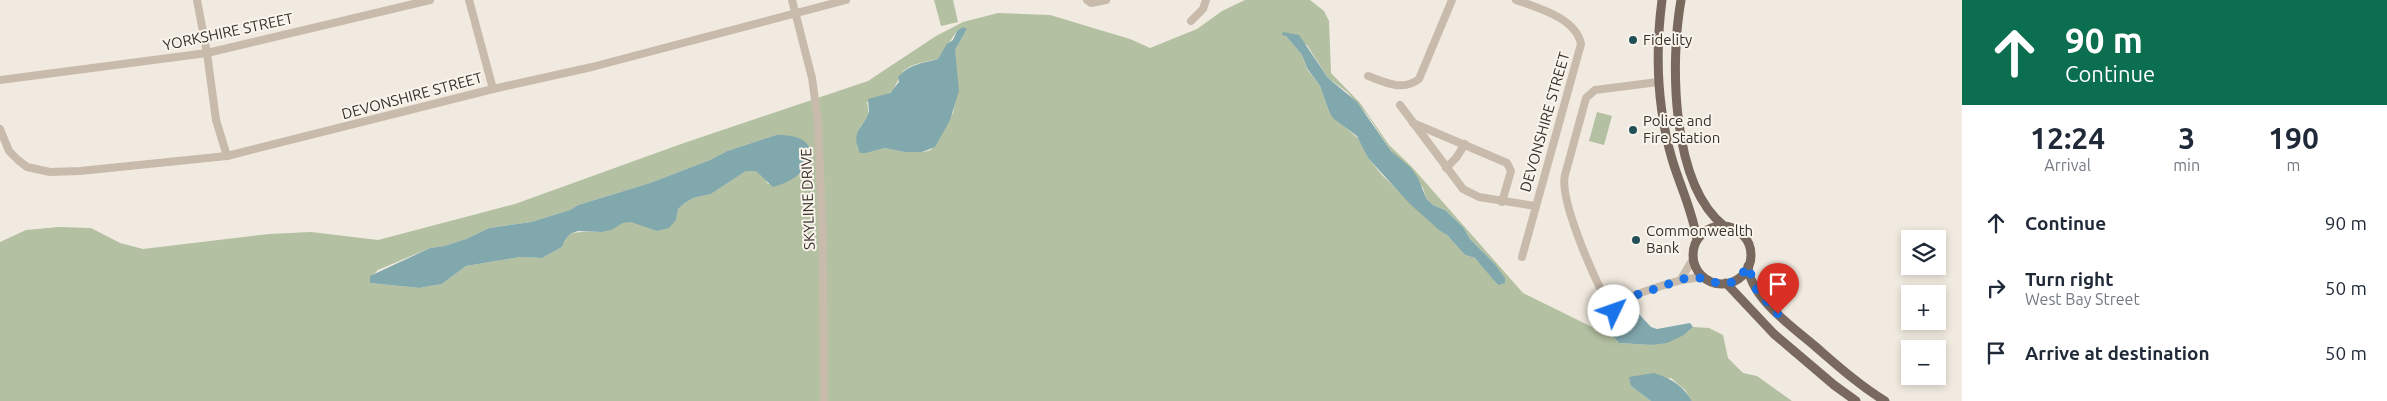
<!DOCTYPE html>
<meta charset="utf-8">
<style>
:root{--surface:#fff;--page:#f2f2f3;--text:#1f2937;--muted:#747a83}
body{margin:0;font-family:Ubuntu,sans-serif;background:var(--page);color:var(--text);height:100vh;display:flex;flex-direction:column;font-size:19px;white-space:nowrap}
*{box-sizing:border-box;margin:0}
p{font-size:16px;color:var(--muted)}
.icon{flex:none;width:28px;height:28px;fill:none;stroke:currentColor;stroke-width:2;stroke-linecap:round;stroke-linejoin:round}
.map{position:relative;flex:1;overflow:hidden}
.drawer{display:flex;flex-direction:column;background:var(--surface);width:425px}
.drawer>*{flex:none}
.banner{background:#0b6e4f;color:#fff;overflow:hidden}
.buttons{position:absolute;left:1901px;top:230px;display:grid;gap:10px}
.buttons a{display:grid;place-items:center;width:45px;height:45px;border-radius:0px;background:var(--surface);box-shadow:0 2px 8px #0003;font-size:25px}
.pin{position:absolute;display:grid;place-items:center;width:42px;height:42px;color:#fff;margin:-51px -21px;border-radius:50% 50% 50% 0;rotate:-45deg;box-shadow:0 0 5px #0007}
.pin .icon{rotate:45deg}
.me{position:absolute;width:55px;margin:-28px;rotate:48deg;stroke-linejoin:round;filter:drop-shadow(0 0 4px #0008)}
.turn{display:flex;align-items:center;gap:18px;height:105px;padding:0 20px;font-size:22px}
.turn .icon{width:65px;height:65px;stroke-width:2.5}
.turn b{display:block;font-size:35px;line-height:42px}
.eta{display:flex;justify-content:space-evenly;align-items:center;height:85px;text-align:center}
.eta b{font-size:30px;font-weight:700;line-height:35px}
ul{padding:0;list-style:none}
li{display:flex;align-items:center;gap:15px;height:65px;padding:0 20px}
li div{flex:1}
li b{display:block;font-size:19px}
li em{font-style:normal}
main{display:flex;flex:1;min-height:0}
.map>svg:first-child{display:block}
.green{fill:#b3c0a1;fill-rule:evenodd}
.water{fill:#81a8ad}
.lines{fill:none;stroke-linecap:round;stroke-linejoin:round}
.minor{stroke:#c9bbac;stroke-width:8}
.major{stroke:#78685d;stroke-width:9}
.route{stroke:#1a73e8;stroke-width:9;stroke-dasharray:0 16.2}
.poi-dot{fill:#235056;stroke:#f9f4ec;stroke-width:2}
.labels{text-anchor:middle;stroke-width:4;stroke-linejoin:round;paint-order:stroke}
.street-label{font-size:15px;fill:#38302b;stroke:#f9f4ec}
.poi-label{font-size:15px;fill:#38302b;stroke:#f9f4ec;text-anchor:start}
</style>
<main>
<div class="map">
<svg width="1962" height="401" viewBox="0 0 1962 401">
<rect width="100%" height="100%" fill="#f1eae0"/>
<g class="green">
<polygon points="934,0 953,0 958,22 941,26"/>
<path d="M1245 0H1310L1324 11 1329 21 1331 73 1360 103 1389 145 1411 166 1523 293 1592 327 1596 331 1610 333 1619 343 1651 345 1684 335 1693 327 1709 328 1723 335 1728 358 1743 373 1757 376 1792 401H1692L1685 390 1671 378 1631 386 1651 401H0V242L26 230 59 227 91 228 120 243 143 249 269 234 311 232 378 240 515 204 681 144 868 81 936 36 963 22 998 13 1050 15 1130 39 1150 48 1197 29 1222 11ZM967 29 955 50 956 98 953 113 931 150 923 152H904L885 148 874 150 858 149C855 130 859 129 869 115L867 102C874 96 882 99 889 93 896 88 897 81 901 74 909 63 927 62 938 59L957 31ZM1286 36 1307 45 1328 78 1347 92 1368 116 1391 151 1423 188 1426 198 1433 205 1445 210 1463 227 1470 239 1494 263 1498 285 1485 268 1475 258 1465 255 1447 235 1424 216 1382 175 1368 158 1360 140 1330 114 1320 86 1307 69 1302 55ZM776 135 789 136 810 160 802 173 768 184 763 175 756 171H746L711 194 693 198 685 203 678 209 676 220 657 231C648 227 634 219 623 223 615 226 610 231 601 232 590 232 581 231 570 234L565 240 562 247 542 258 520 257 466 266 442 284 419 288 370 283 375 273 378 270 430 248 444 246 466 239 489 228 531 222 570 210 578 205 650 183 710 160 727 151Z"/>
<polygon points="1597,112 1612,116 1604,145 1589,141"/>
</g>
<g class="water">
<path d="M963 27 967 29 955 50 959 91 950 120 935 147 922 152H904L885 148 865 153H860C850 130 863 129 869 112L868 99 890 93 899 82 898 77C909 64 923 63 938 59L947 44 953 40 957 31Z"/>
<polygon points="1283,32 1299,35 1328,78 1357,102 1391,151 1411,168 1418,178 1426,198 1433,205 1445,210 1463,227 1470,239 1494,263 1505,278 1505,283 1498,285 1475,258 1465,255 1447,235 1439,230 1410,204 1368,158 1357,136 1334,119 1330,114 1320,86 1307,68 1302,55 1286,36 1282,35"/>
<path d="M776 135C828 133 817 176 773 187L756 171H746L711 194 693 198 685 203 678 209 676 220 669 228 657 231 631 222 623 223 611 230 602 232 578 231 570 234 565 240 562 247 542 258 520 257 466 266 442 284 419 288 370 283V276L430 248 444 246 466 239 489 228 531 222 570 210 578 205 650 183 710 160 727 151Z"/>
<polygon points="1636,311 1651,327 1657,329 1690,323 1693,327 1684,335 1667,343 1651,345 1619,343 1610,333 1625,317"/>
<path d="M1654 373C1672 379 1682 385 1692 401H1651L1631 386 1629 377Z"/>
</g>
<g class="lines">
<g class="minor">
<polyline points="197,0 207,53 216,120 227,156"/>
<polyline points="469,0 493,89"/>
<polyline points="792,0 812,78 818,122 823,246 824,401"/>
<polyline points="1087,0 1091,3 1106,0"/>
<path d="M1516 0C1538 8 1576 18 1581 44L1522 257"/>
<polyline points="1191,21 1203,9 1206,0"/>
<path d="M1368 76C1385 82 1403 92 1419 79L1452 0"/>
<polyline points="0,80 207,53 430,0"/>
<polyline points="1400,105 1463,189 1479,197 1535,206"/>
<polyline points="1413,123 1507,163 1511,171 1502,202"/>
<polyline points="0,129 9,151 18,160 27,167 50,172 80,171 227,156 493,89 592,67 846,0"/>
<polyline points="1446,168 1456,158 1465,144"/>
<polyline points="1681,279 1693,259"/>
<circle cx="1607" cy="302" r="11"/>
<path d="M1602 292C1591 270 1559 198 1565 175L1586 98 1595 90 1658 82"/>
<path d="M1618 300C1641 294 1684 275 1704 278"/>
</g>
<g class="major">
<path d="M1662 0C1655 54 1657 107 1672 159 1680 186 1693 212 1697 240"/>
<path d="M1681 0C1670 62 1671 184 1724 226"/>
<circle cx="1722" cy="255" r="29"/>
<path d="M1748 266C1750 298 1793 327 1816 347 1838 366 1859 385 1885 401"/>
<polyline points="1726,283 1774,334 1834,385 1856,401"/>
</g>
</g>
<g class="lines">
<polyline class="route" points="1614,311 1618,300 1643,293 1686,278 1704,278 1717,283 1730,283 1739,278 1748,266 1756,289 1778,314"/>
</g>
<g class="poi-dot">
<circle cx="1633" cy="40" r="5"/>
<circle cx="1633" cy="130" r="5"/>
<circle cx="1636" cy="240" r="5"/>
</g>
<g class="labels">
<g class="street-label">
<text transform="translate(228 32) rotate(-12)" y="5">YORKSHIRE STREET</text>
<text transform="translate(412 96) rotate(-15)" y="5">DEVONSHIRE STREET</text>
<text transform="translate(1545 122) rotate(-74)" y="5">DEVONSHIRE STREET</text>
<text transform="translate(808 199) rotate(-92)" y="5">SKYLINE DRIVE</text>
</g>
<g class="poi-label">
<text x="1643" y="45">Fidelity</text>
<text x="1643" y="126">Police and<tspan x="1643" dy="17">Fire Station</tspan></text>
<text x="1646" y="236">Commonwealth<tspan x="1646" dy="17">Bank</tspan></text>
</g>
</g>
</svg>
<div class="buttons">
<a><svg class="icon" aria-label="layers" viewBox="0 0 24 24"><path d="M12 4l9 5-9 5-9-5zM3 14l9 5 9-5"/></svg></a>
<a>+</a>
<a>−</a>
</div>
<div class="pin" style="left:1778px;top:314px;background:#d93025"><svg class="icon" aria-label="arrive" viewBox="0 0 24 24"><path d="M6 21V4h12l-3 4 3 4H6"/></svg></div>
<svg class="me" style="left:1614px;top:311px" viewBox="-20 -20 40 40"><circle r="19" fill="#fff"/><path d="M0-13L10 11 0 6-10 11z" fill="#1a73e8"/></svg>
</div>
<section class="drawer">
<div class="banner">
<div class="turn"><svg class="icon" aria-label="ahead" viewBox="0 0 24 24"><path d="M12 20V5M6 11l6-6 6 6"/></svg><div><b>90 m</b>Continue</div></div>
</div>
<div class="eta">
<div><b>12:24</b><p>Arrival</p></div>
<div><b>3</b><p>min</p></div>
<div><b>190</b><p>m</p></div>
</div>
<ul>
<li><svg class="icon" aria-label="ahead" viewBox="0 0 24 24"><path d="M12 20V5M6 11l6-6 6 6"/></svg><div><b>Continue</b></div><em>90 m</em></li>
<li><svg class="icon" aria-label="right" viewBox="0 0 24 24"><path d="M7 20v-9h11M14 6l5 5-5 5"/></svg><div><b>Turn right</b><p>West Bay Street</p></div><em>50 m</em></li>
<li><svg class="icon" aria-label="arrive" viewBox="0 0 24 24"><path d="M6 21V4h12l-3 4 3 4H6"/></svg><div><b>Arrive at destination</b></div><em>50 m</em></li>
</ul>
</section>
</main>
